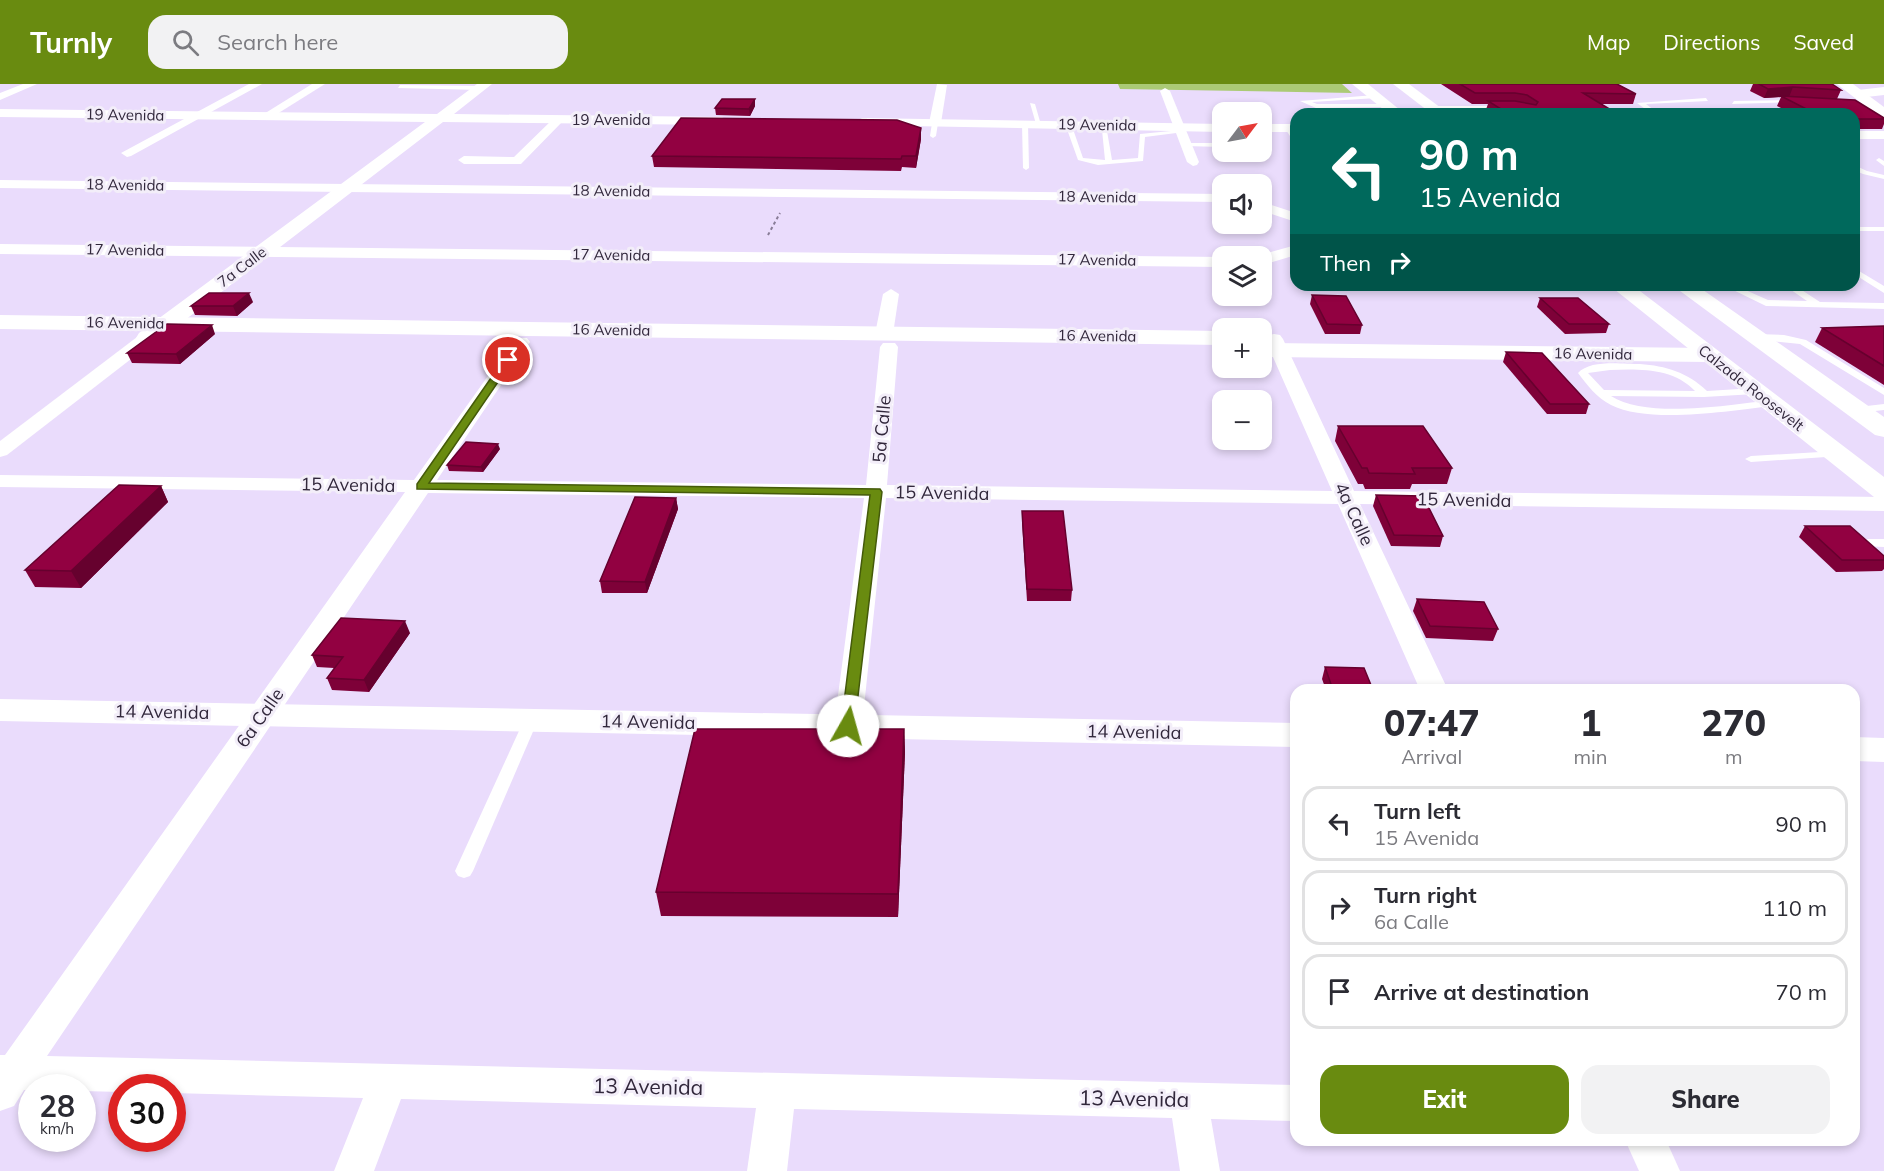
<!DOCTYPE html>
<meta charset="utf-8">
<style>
:root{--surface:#fff;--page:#f2f2f3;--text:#2b2b33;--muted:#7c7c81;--line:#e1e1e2;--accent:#698b10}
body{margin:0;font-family:Mulish,sans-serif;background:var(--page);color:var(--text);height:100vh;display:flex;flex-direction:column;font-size:22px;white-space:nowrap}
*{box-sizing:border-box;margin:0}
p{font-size:20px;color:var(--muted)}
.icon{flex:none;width:33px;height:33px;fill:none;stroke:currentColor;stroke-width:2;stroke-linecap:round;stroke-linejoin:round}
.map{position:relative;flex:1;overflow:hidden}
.side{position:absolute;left:1290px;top:600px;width:570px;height:462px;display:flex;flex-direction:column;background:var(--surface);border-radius:18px;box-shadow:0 3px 9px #0003}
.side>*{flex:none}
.hud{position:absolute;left:1290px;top:24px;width:570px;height:183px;border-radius:18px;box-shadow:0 3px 9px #0003;background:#00695c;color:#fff;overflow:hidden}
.needle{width:39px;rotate:58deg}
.buttons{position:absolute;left:1212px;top:18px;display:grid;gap:12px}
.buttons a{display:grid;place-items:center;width:60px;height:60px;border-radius:12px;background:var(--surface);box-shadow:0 3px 9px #0003;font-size:30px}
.speed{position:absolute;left:18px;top:990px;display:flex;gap:12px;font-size:30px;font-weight:700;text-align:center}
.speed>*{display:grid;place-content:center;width:78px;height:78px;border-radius:50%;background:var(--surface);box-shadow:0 3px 9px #0003;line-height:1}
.speed small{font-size:15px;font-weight:400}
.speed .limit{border:9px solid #d22;background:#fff;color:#111}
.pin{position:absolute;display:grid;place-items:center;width:51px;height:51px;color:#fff;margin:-26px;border:3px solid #fff;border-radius:50%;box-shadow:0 2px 6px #0007}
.me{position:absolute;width:66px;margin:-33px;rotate:7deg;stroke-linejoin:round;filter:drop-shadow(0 0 4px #0008)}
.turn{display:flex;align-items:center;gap:21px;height:126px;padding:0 30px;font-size:27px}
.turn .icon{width:78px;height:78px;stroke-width:2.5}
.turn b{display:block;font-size:42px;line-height:51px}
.then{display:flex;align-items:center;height:57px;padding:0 30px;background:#0003;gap:12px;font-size:22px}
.eta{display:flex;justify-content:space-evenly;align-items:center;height:102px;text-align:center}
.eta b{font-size:36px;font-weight:800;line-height:42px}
.cta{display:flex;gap:12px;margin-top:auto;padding:12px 30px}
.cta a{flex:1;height:69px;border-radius:18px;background:var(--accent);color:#fff;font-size:24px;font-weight:800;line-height:69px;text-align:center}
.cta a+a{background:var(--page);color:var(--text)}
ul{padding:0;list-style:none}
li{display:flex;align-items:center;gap:18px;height:75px;margin:0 12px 9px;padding:0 18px;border:3px solid var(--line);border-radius:18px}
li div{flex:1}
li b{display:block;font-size:22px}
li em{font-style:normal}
header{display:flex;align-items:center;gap:36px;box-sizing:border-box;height:84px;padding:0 30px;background:var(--accent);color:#fff}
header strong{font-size:28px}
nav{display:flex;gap:33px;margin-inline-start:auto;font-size:21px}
.search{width:420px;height:54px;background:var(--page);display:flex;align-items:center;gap:15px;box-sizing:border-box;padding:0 21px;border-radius:18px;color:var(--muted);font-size:22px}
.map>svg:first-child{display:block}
.green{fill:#abca75}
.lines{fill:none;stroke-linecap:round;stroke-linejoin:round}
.path{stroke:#897d97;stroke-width:2;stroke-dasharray:3 3;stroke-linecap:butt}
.service{fill:#fff;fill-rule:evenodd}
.minor{fill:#fff;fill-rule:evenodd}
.tertiary{fill:#fff;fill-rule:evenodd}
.secondary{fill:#fff;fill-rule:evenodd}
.primary{fill:#fff;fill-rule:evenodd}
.trunk{fill:#fff;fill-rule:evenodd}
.wall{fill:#7e0138}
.shaded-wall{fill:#66012e}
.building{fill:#920141;stroke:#66012e;stroke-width:1.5}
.route{fill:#698b10;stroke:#445a0a;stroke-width:1.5}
.labels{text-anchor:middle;stroke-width:6;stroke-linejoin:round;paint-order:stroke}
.far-street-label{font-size:15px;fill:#31273b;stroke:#f3eef9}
.street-label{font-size:18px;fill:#31273b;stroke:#f3eef9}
.near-street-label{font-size:21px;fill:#31273b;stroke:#f3eef9}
</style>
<header>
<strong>Turnly</strong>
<div class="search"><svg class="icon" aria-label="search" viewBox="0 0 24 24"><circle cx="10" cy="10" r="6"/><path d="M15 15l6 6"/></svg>Search here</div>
<nav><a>Map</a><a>Directions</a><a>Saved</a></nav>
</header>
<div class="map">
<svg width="1884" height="1087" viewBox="0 0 1884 1087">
<rect width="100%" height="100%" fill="#eadcfc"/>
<polygon class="green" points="1118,0 1342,0 1352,9 1120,5"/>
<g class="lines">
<polyline class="path" points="768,151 780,129"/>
<g class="service">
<polygon points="400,1 481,2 484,4 481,6 398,4"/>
<polygon points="1375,11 1377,14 1312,18 1317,20 1387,20 1389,23 1316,24 1300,17"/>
<polygon points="1706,14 1708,17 1646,20 1659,30 1652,30 1637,19"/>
<polygon points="1734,17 1797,16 1800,18 1732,20"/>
<polygon points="1030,19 1035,20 1041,41 1036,40"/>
<polygon points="1433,22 1512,22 1523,24 1533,30 1512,26 1431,25"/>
<polygon points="935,37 938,39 936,52 933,54 930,52 932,39"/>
<polygon points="1025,38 1028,40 1029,84 1026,86 1023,84 1022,40"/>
<polygon points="1284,43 1288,43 1296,54 1296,61"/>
<polygon points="1071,46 1074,48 1083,74 1105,76 1102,46 1107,47 1112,76 1138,74 1140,50 1181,46 1184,48 1145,53 1143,77 1098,81 1078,76 1068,48"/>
<polygon points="1187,59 1222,59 1222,63 1185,62"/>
<polygon points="1879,74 1884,77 1884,82 1876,76"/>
<polygon points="1854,81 1867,87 1884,91 1884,95 1863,90 1854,86"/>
<rect x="1854" y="143" width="30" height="4"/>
<polygon points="1854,184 1884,202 1884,209 1854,190"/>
<polygon points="1723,201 1734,201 1768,216 1807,217 1784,201 1794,201 1820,218 1884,219 1884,225 1766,222"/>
<polygon points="1755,250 1784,251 1806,256 1884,304 1884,311 1800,260 1752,255 1752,251"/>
<path d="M1640 280C1666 282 1687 288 1707 307L1755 304 1760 307 1755 310 1704 313 1611 312C1645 335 1731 321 1771 316L1776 319 1771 322C1729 327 1648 340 1611 321 1597 314 1587 301 1578 289 1590 275 1623 280 1640 280ZM1610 286C1640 285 1673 284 1695 307L1604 306 1588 289Z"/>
<polygon points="1884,320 1884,326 1858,329 1853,326 1858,323"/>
<polygon points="1837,367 1842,370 1841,372 1751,378 1745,375 1751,372"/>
<polygon points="1868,455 1884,455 1884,463 1864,462 1862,459"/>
<polygon points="531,631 536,632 538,636 473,787 470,792 464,794 458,792 455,787 524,636 526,632"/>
</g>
<g class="minor">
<polygon points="23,0 37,0 0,16 0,9"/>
<polygon points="249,0 262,0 131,72 127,73 121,69"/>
<polygon points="312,0 325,0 269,35 261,35 259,33"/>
<polygon points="937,0 947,1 941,39 935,42 929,39"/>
<polygon points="1165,4 1170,7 1199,78 1197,81 1193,82 1187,78 1160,7"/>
<polygon points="558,33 562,34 562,38 521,80 464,80 458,76 464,72 514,73 554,34"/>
<polygon points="0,96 1222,110 1222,118 0,104"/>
<polygon points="1262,118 1296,129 1296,138 1262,127"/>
<polygon points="0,160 1222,173 1222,183 0,170"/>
<polygon points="1296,161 1296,171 1262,181 1262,172 1257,172"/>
<polygon points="891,205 899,210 893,250 890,254 878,254 875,250 883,210"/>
<polygon points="147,249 153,250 156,254 153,258 7,371 0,373 0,357 141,250"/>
<polygon points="1274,250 1280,251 1283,255 1354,407 1884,413 1884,427 1360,420 1448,606 1420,606 1338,420 886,414 862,642 858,649 848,652 838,649 834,642 864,414 428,409 47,972 1296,1001 1296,1037 1211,1035 1220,1087 1180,1087 1172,1034 794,1025 787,1087 747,1087 756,1024 401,1015 374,1087 334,1087 363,1014 172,1009 172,1004 122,1004 122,1008 82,1007 82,1004 32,1004 32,1006 24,1006 14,1022 0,1027 0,971 5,971 405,408 0,403 0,391 414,396 515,254 527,254 530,258 437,396 866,401 880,263 883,259 895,259 898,263 887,401 1332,407 1265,255 1268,251"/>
<polygon points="1625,1056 1666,1056 1680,1087 1639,1087"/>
</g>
<g class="tertiary">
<polygon points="477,0 492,0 454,30 722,33 729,37 722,41 443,38 155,259 147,261 139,259 136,254 139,249 425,38 0,33 0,25 437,30"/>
<polygon points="1884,3 1884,11 1858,14 1851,10 1858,6"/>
<polygon points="862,34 1222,40 1222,48 857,41 855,38"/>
<rect x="1262" y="40" width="34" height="8"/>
<rect x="1854" y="47" width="30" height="8"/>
<polygon points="0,615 1296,639 1296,663 0,637"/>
<polygon points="1854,653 1884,654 1884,678 1854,677"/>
</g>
<g class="secondary">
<polygon points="0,231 1222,247 1222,261 0,245"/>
<polygon points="1262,259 1708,264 1716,266 1720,271 1716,276 1708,278 1262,273"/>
</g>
<polygon class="primary" points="1837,0 1853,0 1884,23 1884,34 1879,33"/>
<g class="trunk">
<polygon points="1352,0 1368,0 1405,30 1389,30"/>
<polygon points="1393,0 1409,0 1449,30 1432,30"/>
<polygon points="1609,201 1632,201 1884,393 1884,415 1874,413"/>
<polygon points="1672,201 1696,201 1884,333 1884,353 1875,351"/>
</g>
</g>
<g class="wall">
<polygon points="1441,0 1617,0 1636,10 1633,20 1601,20 1616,30 1489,30 1485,28 1488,20 1472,20"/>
<polygon points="1753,0 1832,0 1841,6 1837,15 1884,34 1884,40 1882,45 1856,45 1854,49 1854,30 1793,30 1777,22 1781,13 1764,14 1750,7"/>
<polygon points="755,15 755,22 750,32 716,31 715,24"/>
<polygon points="921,44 921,55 916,84 902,83 901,87 654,83 652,72"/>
<polygon points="1312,211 1362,241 1360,250 1325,250 1310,220"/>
<polygon points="1540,214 1609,240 1606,249 1565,250 1537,223"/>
<polygon points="253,218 237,232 195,231 191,222"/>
<polygon points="1884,242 1884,301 1815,258 1822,244"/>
<polygon points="215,250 180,280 132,279 127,269"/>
<polygon points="1506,268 1589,320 1586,330 1547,330 1503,278"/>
<polygon points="1338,342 1452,384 1447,400 1412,400 1410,405 1365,405 1363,400 1358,400 1335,357"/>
<polygon points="500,365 483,388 449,387 447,381"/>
<polygon points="161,402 168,418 81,504 35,503 25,486"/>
<polygon points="1376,411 1443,452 1440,463 1391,462 1373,422"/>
<polygon points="676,414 678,425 647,509 602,509 600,497"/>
<polygon points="1022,427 1072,506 1071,517 1027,517 1022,438"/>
<polygon points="1805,442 1884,476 1884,485 1882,487 1836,488 1799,453"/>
<polygon points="1417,515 1498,545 1493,557 1426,554 1413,527"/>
<polygon points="410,549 369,608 332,606 327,594 334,584 317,583 312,571"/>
<polygon points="1325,583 1373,606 1326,606 1322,595"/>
<polygon points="904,645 905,668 898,833 661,832 656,808"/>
</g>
<g class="shaded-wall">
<polygon points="1793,3 1789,13 1781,12 1781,13 1764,14 1768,5"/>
<polygon points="755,15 755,22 750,32 749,25"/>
<polygon points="921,44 921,55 916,84 916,72"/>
<polygon points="249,209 253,218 237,232 233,222"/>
<polygon points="212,241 215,250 180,280 176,270"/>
<polygon points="498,360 500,365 483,388 481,383"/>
<polygon points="161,402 168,418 81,504 71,487"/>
<polygon points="676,414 678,425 647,509 645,498"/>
<polygon points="405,537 410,549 369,608 364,596"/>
<polygon points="904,645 905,668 898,833 898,810"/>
</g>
<g class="building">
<polygon points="1460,0 1617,0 1636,10 1583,9 1616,29 1504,27 1488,17 1515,17 1536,21 1538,18 1527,11 1515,9 1475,9"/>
<polygon points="1759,0 1832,0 1841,6 1793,3 1768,5"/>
<polygon points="1781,12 1855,16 1884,34 1884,35 1858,35 1856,44 1854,44 1854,30 1816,30"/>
<polygon points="722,15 755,15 749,25 715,24"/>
<polygon points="681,34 897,36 921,44 916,72 902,72 901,75 652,72"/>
<polygon points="209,209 249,209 233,222 191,222"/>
<polygon points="1312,211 1346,212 1362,241 1327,240"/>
<polygon points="1540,214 1578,214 1609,240 1569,240"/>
<polygon points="167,240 212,241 176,270 127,269"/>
<polygon points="1884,242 1884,282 1822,244"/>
<polygon points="1506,268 1542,269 1589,320 1550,320"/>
<polygon points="1338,342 1423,342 1452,384 1412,384 1415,390 1369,389 1367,384 1362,384"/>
<polygon points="466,358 498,360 481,383 447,381"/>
<polygon points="119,401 161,402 71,487 25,486"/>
<polygon points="1376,411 1423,412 1443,452 1394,451"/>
<polygon points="635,413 676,414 645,498 600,497"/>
<polygon points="1022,427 1063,427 1072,506 1027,505"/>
<polygon points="1805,442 1850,442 1884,472 1884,476 1842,476"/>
<polygon points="1417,515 1484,518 1498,545 1430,542"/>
<polygon points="341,534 405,537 364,596 327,594 343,573 312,571"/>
<polygon points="1325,583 1364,584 1373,606 1333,606"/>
<polygon points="695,645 904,645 898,810 656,808"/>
</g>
<polygon class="route" points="508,273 513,276 429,399 880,405 882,408 854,646 843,646 841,642 870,411 417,405 417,400 505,274"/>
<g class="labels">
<g class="far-street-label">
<text transform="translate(125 31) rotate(1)" y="5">19 Avenida</text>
<text x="611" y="41">19 Avenida</text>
<text transform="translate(1097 41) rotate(1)" y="5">19 Avenida</text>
<text transform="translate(125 101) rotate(1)" y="5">18 Avenida</text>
<text transform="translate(611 107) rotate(1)" y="5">18 Avenida</text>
<text transform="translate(1097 113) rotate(1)" y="5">18 Avenida</text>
<text transform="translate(125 166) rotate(1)" y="5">17 Avenida</text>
<text transform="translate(611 171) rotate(1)" y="5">17 Avenida</text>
<text transform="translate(1097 176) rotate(1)" y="5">17 Avenida</text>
<text transform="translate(242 183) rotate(-37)" y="5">7a Calle</text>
<text transform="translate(125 239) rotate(1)" y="5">16 Avenida</text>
<text transform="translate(611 246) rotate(1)" y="5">16 Avenida</text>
<text transform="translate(1097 252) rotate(1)" y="5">16 Avenida</text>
<text transform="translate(1593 270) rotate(1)" y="5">16 Avenida</text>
<text transform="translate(1751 304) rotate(38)" y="5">Calzada Roosevelt</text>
</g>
<g class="street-label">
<text transform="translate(882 345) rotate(-85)" y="6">5a Calle</text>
<text transform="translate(348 401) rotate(1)" y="6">15 Avenida</text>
<text transform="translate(942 409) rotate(1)" y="6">15 Avenida</text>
<text transform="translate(1464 416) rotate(1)" y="6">15 Avenida</text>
<text transform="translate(1354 430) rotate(65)" y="6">4a Calle</text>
<text transform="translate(162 628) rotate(1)" y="6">14 Avenida</text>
<text transform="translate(260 634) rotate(-55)" y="6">6a Calle</text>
<text transform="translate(648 638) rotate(1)" y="6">14 Avenida</text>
<text transform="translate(1134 648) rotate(1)" y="6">14 Avenida</text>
</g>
<g class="near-street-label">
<text transform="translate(648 1003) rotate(1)" y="7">13 Avenida</text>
<text transform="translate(1134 1015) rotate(1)" y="7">13 Avenida</text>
</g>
</g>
</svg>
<div class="buttons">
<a><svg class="needle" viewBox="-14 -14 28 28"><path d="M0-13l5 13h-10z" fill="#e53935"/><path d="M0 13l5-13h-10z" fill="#7c7c81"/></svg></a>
<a><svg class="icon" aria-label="sound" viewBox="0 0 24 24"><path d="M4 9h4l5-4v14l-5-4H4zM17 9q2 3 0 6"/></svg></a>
<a><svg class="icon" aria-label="layers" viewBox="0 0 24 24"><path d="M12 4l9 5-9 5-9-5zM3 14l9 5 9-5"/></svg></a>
<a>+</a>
<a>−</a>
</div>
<div class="speed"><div>28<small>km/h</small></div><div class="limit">30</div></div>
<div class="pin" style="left:508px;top:276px;background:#d93025"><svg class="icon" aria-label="arrive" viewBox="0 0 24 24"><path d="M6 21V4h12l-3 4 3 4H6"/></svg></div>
<svg class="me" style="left:848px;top:642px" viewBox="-20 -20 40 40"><circle r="19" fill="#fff"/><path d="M0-13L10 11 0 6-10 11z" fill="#698b10"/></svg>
<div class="hud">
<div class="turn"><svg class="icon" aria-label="left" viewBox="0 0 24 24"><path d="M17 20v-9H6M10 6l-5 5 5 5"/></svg><div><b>90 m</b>15 Avenida</div></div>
<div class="then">Then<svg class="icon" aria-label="right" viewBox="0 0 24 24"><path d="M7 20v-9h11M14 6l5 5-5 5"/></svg></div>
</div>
<section class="side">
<div class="eta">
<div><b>07:47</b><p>Arrival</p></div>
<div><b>1</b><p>min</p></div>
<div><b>270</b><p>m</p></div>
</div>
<ul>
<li><svg class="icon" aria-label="left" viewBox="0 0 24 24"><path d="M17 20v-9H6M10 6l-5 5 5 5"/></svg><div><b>Turn left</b><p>15 Avenida</p></div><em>90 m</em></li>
<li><svg class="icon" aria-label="right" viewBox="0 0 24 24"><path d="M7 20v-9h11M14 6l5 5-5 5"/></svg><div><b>Turn right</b><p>6a Calle</p></div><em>110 m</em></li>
<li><svg class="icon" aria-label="arrive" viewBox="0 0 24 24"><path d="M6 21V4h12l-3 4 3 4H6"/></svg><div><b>Arrive at destination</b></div><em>70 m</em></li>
</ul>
<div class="cta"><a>Exit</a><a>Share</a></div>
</section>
</div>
